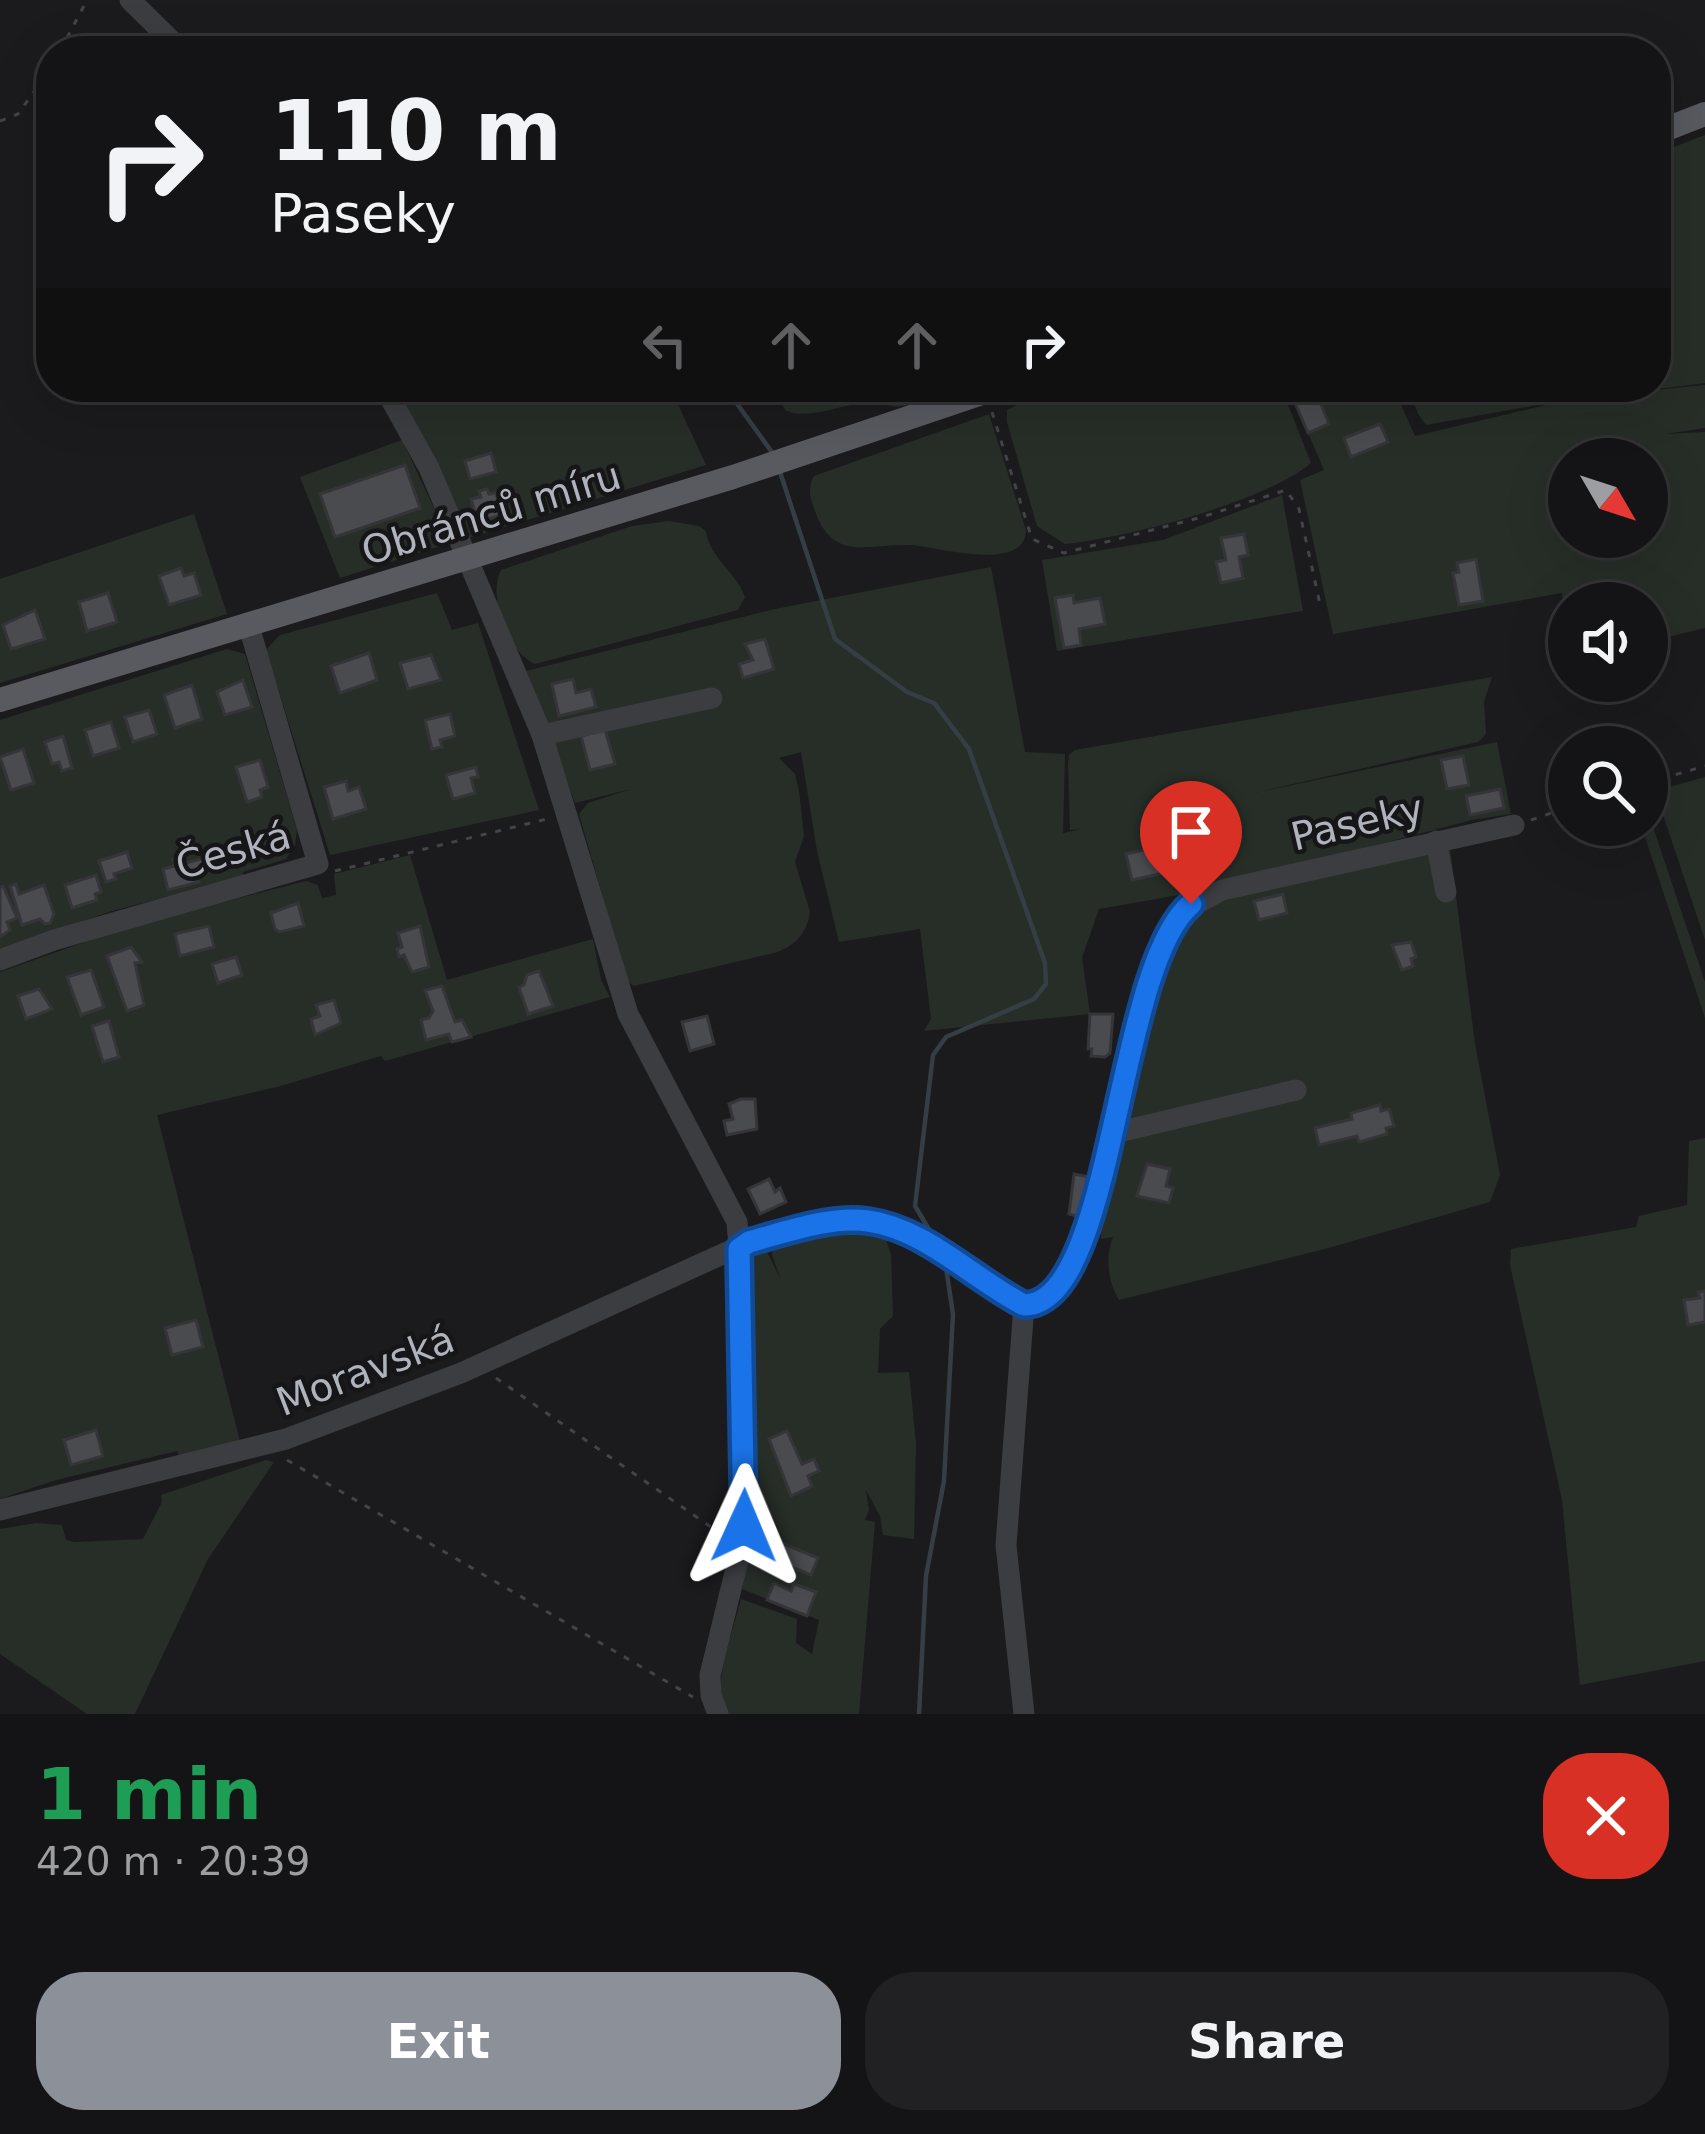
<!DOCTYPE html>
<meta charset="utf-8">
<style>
:root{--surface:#141416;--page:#212123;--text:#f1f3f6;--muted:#9d9ea1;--line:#333335;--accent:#8c9099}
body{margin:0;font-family:"DejaVu Sans",sans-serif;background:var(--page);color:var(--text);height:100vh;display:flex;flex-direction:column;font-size:45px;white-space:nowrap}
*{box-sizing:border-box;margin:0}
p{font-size:39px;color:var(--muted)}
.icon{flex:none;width:66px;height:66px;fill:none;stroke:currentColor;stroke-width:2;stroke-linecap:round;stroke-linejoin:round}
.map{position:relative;height:1714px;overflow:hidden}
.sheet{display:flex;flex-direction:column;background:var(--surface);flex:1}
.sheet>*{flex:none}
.banner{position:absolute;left:36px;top:36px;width:1635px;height:366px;border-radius:48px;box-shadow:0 12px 48px #0002,0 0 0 3px var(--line);background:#141416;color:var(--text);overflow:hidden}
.needle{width:78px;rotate:129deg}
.buttons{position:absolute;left:1548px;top:438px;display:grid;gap:24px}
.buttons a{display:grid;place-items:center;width:120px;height:120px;border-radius:50%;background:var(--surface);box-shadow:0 12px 48px #0002,0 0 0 3px var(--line);font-size:60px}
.pin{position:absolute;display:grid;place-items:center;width:102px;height:102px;color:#fff;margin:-123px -51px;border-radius:50% 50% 50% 0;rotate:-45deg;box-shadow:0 0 12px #0007}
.pin .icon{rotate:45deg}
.me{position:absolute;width:132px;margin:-66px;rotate:1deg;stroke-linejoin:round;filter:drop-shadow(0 0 9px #0008)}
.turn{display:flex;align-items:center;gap:42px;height:252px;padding:0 36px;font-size:54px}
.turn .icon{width:156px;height:156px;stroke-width:2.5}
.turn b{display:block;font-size:84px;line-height:102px}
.lanes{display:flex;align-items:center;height:114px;padding:0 36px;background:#0003;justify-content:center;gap:60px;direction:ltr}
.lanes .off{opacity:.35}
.round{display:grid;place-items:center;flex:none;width:126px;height:126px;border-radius:48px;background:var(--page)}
.headline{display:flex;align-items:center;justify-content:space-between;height:204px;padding:0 36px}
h1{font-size:72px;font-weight:700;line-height:90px;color:#1e9e55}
.cta{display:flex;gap:24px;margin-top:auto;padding:24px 36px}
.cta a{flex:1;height:138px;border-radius:48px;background:var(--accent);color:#fff;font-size:48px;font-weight:700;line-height:138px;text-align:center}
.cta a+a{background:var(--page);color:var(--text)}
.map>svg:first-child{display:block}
.green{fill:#272e28;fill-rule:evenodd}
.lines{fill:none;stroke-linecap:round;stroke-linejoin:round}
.stream{stroke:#363e45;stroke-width:4.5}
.building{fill:#4a4b4f;stroke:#353539;stroke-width:3}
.path{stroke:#424448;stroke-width:3;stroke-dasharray:6 9;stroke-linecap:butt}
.minor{stroke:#3c3d41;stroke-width:21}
.major{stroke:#595a60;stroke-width:24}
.route-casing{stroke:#114b97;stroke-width:30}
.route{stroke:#1a73e8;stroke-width:21}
.labels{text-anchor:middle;stroke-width:9;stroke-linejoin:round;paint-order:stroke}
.street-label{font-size:39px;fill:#afb3bb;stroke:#161618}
</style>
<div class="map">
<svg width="1705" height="1714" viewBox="0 0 1705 1714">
<rect width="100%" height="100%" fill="#1b1b1d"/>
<g class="green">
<path d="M1705 135V383L1625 393 1705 385V428L1665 434 1705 432V628L1647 642V603H1569V659L1562 593 1333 634 1300 480 1324 470 1293 398 1320 387H1393L1415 436 1571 399 1426 425 1418 414 1408 387H1656V154ZM1569 459H1647V537H1569Z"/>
<polygon points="396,387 670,387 706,465 469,538"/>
<path d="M775 387H929C923 396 919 401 908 405 893 409 884 403 870 403 843 402 808 422 785 410Z"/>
<path d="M1051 387H1290L1285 397 1311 463C1265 502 1126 538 1065 544L1037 526 1007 422V410Z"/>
<path d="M989 414 1026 530C1025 574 936 546 909 545 866 544 833 562 815 511 810 498 807 488 814 476Z"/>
<polygon points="402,440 440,521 444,545 340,578 300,477"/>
<polygon points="1282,495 1303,611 1057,651 1042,560 1163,540"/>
<polygon points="194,514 227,614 0,683 0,579"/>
<path d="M669 521 699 526 706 531C710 559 735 570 745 597L738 610 535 664C508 653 487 596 501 570L632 526Z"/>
<path d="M991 567 1025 752 1065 754 1063 833 1082 829 1070 830 1068 763 1069 755 1075 750 1492 677 1484 702 1486 734 1478 742 1254 793 1497 742 1511 814 1472 820 1196 892 1099 909 1082 958 1090 1014 924 1031 931 1019 920 929 839 942 817 851 801 752 779 758 795 774 799 791 804 836 795 862 810 912C807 934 794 947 774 953L634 986 627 981 579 814 588 803 631 789 575 803 526 671 775 609Z"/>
<polygon points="437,593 452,630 478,623 539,810 330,855 266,650 280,635"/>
<polygon points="227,649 245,654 297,830 295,845 286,859 243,872 244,877 112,911 0,950 0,720"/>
<polygon points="1705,777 1705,940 1655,791"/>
<polygon points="1647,809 1705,982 1705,1018 1641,825 1647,825"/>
<path d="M1449 841 1475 1044 1500 1175 1490 1202 1321 1250 1119 1300C1108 1283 1105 1256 1113 1237L1101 1239 1100 1218 1141 1029 1181 924 1216 898Z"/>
<polygon points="410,855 447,980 593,939 601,980 610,997 385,1061 381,1056 281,1086 157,1115 241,1445 180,1458 177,1451 56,1480 0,1499 0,972 136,924 306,881 318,885 322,898 336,895 334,874"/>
<polygon points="1705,1138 1705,1661 1580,1685 1562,1500 1510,1265 1511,1249 1636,1227 1639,1216 1687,1205 1689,1141"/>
<path d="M854 1227 885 1236 891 1255 893 1316 880 1329 878 1373 909 1372 916 1444 914 1539 883 1535 880 1516 866 1490 869 1510 865 1520 875 1522 859 1714H725C712 1681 733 1633 741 1599L797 1619 796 1643 812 1654 819 1620 742 1589 756 1510 755 1458 746 1388 751 1249 765 1248 781 1280 772 1255 773 1245Z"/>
<polygon points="266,1460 274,1462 208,1559 135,1714 87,1714 0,1654 0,1529 36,1523 62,1525 66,1540 75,1542 143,1539 162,1502 161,1495"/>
</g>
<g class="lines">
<g class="stream">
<polyline points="725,387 774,455"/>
<polyline points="780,472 835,639 907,692 934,703 969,749 1045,963 1046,984 1034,999 946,1037 933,1055 915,1206 939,1246"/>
<polyline points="919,1714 926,1576 944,1481 953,1314 946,1268"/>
</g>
</g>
<g class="building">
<polygon points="1315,389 1329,424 1308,433 1293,398"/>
<polygon points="1380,424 1388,442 1351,457 1344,438"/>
<polygon points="491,453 496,472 470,479 465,461"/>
<polygon points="405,465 420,508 335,537 320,494"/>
<polygon points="487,489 489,494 496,493 502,515 478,522 471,499 481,497 479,491"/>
<polygon points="1244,534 1248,555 1239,557 1243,578 1221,583 1216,562 1226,560 1221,538"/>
<polygon points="1476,559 1483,601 1459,605 1453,573 1459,572 1457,563"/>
<polygon points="181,568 184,576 194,573 201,595 169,605 159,576"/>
<polygon points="108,593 117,622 87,631 79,602"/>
<polygon points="1073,595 1074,603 1100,598 1105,624 1079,629 1081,645 1064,648 1055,598"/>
<polygon points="35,610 45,639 11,649 3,625"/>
<polygon points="765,639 774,669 743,678 739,664 753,660 745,644"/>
<polygon points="369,653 377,680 340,693 331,666"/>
<polygon points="431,655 441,680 408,689 400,663"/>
<polygon points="573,679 576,693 591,689 596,707 559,716 552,684"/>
<polygon points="243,680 252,707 225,715 217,692"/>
<polygon points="192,685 202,719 175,728 164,695"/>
<polygon points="149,710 157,734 133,742 125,717"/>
<polygon points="450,714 455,736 440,740 442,747 432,749 425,720"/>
<polygon points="111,722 119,748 93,756 85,730"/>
<polygon points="605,730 615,764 590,770 581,736"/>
<polygon points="63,736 72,768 62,771 59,762 52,764 45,742"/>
<polygon points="23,749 34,783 11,790 0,757"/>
<polygon points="1463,756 1469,785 1447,789 1441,760"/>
<polygon points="260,760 268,787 260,790 262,797 247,802 236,767"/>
<polygon points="476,767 478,777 471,778 475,793 453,799 446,775"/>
<polygon points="346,781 348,791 359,787 366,809 333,819 324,787"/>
<polygon points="1500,789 1504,808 1470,815 1466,796"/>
<polygon points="1193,819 1197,839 1178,843 1173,824"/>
<polygon points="1148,849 1149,856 1159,854 1164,873 1132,880 1126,854"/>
<polygon points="127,852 132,868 114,874 116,879 106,882 99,861"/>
<polygon points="211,856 215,870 197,875 199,882 168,890 163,869 175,866 173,859 181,857 183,864"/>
<polygon points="96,875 101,892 95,894 97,900 72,908 65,885"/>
<polygon points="16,884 19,894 44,885 54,914 50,923 45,924 40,919 22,925 10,886"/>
<polygon points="3,886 17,918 7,922 10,930 0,937 0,887"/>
<polygon points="1283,894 1287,913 1259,920 1254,901"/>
<polygon points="298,903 304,926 280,932 275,929 271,913"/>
<polygon points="209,926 214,947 180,956 175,934"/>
<polygon points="420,926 429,967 412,972 404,955 399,957 397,949 402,947 398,933"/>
<polygon points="1411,942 1416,957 1411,959 1413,966 1402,970 1392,945"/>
<polygon points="131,947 142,962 135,963 144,1005 127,1011 107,956"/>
<polygon points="236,957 242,975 218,983 212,964"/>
<polygon points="91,970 104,1007 81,1015 67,977"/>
<polygon points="539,971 553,1006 528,1014 519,987 524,985 527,975"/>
<polygon points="442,986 455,1022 462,1020 471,1037 452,1042 449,1034 426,1040 421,1020 429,1018 433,1011 425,990"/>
<polygon points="39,989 52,1009 26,1019 18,996"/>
<polygon points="334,1000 341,1023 315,1035 311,1019 320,1016 316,1005"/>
<polygon points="1090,1014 1113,1014 1110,1053 1105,1057 1091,1056 1092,1049 1088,1049"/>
<polygon points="707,1016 714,1044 690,1051 682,1022"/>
<polygon points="109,1021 119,1057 103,1062 92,1026"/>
<polygon points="741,1099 755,1099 757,1129 727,1135 724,1121 733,1119 729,1104"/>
<polygon points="1380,1105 1381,1111 1389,1109 1394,1126 1386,1128 1387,1134 1359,1142 1357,1136 1319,1145 1315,1128 1352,1119 1351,1113"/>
<polygon points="1147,1164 1170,1169 1166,1186 1173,1188 1169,1203 1137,1196"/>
<polygon points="1074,1174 1089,1177 1080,1215 1076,1216 1069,1214"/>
<polygon points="769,1179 775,1192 780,1188 786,1202 760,1214 748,1189"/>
<polygon points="1705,1291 1705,1322 1688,1325 1684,1300 1700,1298 1698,1292"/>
<polygon points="196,1320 203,1347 172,1355 165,1328"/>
<polygon points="96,1430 103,1456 71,1465 64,1440"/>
<polygon points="787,1431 802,1464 814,1459 819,1471 808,1476 812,1486 791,1496 769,1439"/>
<polygon points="767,1537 818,1558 811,1575 779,1562 775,1569 763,1564 766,1557 760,1555"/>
<polygon points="774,1583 791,1591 794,1584 816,1592 807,1616 767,1600"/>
</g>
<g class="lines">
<g class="path">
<polyline points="60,51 87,0"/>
<polyline points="0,121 18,114 51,68"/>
<polyline points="992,412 1032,539 1064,553 1202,517 1286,490 1299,509 1320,604"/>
<polyline points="1647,783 1705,766"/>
<polyline points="1531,820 1569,807"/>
<polyline points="335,871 547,819"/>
<polyline points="496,1378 724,1536"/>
<polyline points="287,1460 693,1697"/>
</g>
<g class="minor">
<polyline points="130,0 182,51"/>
<polyline points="384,387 429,468 542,735 628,1014 737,1222 741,1272 739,1391 746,1501 741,1548 710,1675 711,1695 718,1714"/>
<polyline points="542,735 712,698"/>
<polyline points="1436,841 1446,892"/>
<polyline points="0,960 54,940 318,864 248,623"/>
<polyline points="1110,1134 1296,1090"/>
<polyline points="1024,1305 1006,1545 1024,1714"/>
<polyline points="0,1510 286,1439 461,1373 749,1242 833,1222 869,1221 893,1228 1024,1305 1041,1302 1069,1274 1084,1242 1137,1017 1164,940 1181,912 1222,890 1514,825"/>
</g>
<g class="major">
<polyline points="1656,133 1705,114"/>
<polyline points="0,700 733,477 1000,387"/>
</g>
</g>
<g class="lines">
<defs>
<path id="route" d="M744 1526 739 1249 749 1242C786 1232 830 1216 868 1221 926 1229 973 1279 1024 1305 1115 1305 1115 968 1191 904"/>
</defs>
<use href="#route" class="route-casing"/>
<use href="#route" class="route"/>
</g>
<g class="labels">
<g class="street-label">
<text transform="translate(491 513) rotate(-17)" y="14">Obránců míru</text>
<text transform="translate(1357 822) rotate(-13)" y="14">Paseky</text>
<text transform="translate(233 850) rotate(-16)" y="14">Česká</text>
<text transform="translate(365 1370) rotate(-21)" y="14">Moravská</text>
</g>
</g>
</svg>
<div class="buttons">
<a><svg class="needle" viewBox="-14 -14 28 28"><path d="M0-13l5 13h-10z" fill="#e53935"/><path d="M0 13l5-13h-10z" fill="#9d9ea1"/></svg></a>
<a><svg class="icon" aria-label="sound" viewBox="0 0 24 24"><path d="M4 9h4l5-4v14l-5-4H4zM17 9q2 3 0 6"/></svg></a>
<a><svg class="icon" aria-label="search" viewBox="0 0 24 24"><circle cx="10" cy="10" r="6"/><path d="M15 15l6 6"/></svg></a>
</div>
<div class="pin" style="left:1191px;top:904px;background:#d93025"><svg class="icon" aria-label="arrive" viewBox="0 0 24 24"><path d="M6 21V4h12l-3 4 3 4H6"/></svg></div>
<svg class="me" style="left:744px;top:1526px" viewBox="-20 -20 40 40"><path d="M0-17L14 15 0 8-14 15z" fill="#1a73e8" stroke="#fff" stroke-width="4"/></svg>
<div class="banner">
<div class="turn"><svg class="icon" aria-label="right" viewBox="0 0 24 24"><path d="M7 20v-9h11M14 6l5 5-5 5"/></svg><div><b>110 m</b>Paseky</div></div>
<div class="lanes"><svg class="icon off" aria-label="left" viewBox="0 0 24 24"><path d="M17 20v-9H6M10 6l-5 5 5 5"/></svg><svg class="icon off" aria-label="ahead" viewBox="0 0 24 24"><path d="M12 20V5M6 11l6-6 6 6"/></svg><svg class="icon off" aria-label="ahead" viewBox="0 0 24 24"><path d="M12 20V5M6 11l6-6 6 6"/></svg><svg class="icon" aria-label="right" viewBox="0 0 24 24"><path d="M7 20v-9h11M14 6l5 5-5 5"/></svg></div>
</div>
</div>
<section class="sheet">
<div class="headline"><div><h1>1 min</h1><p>420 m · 20:39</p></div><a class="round" style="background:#d93025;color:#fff"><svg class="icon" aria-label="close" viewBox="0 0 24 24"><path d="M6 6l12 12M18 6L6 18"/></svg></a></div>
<div class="cta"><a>Exit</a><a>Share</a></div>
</section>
